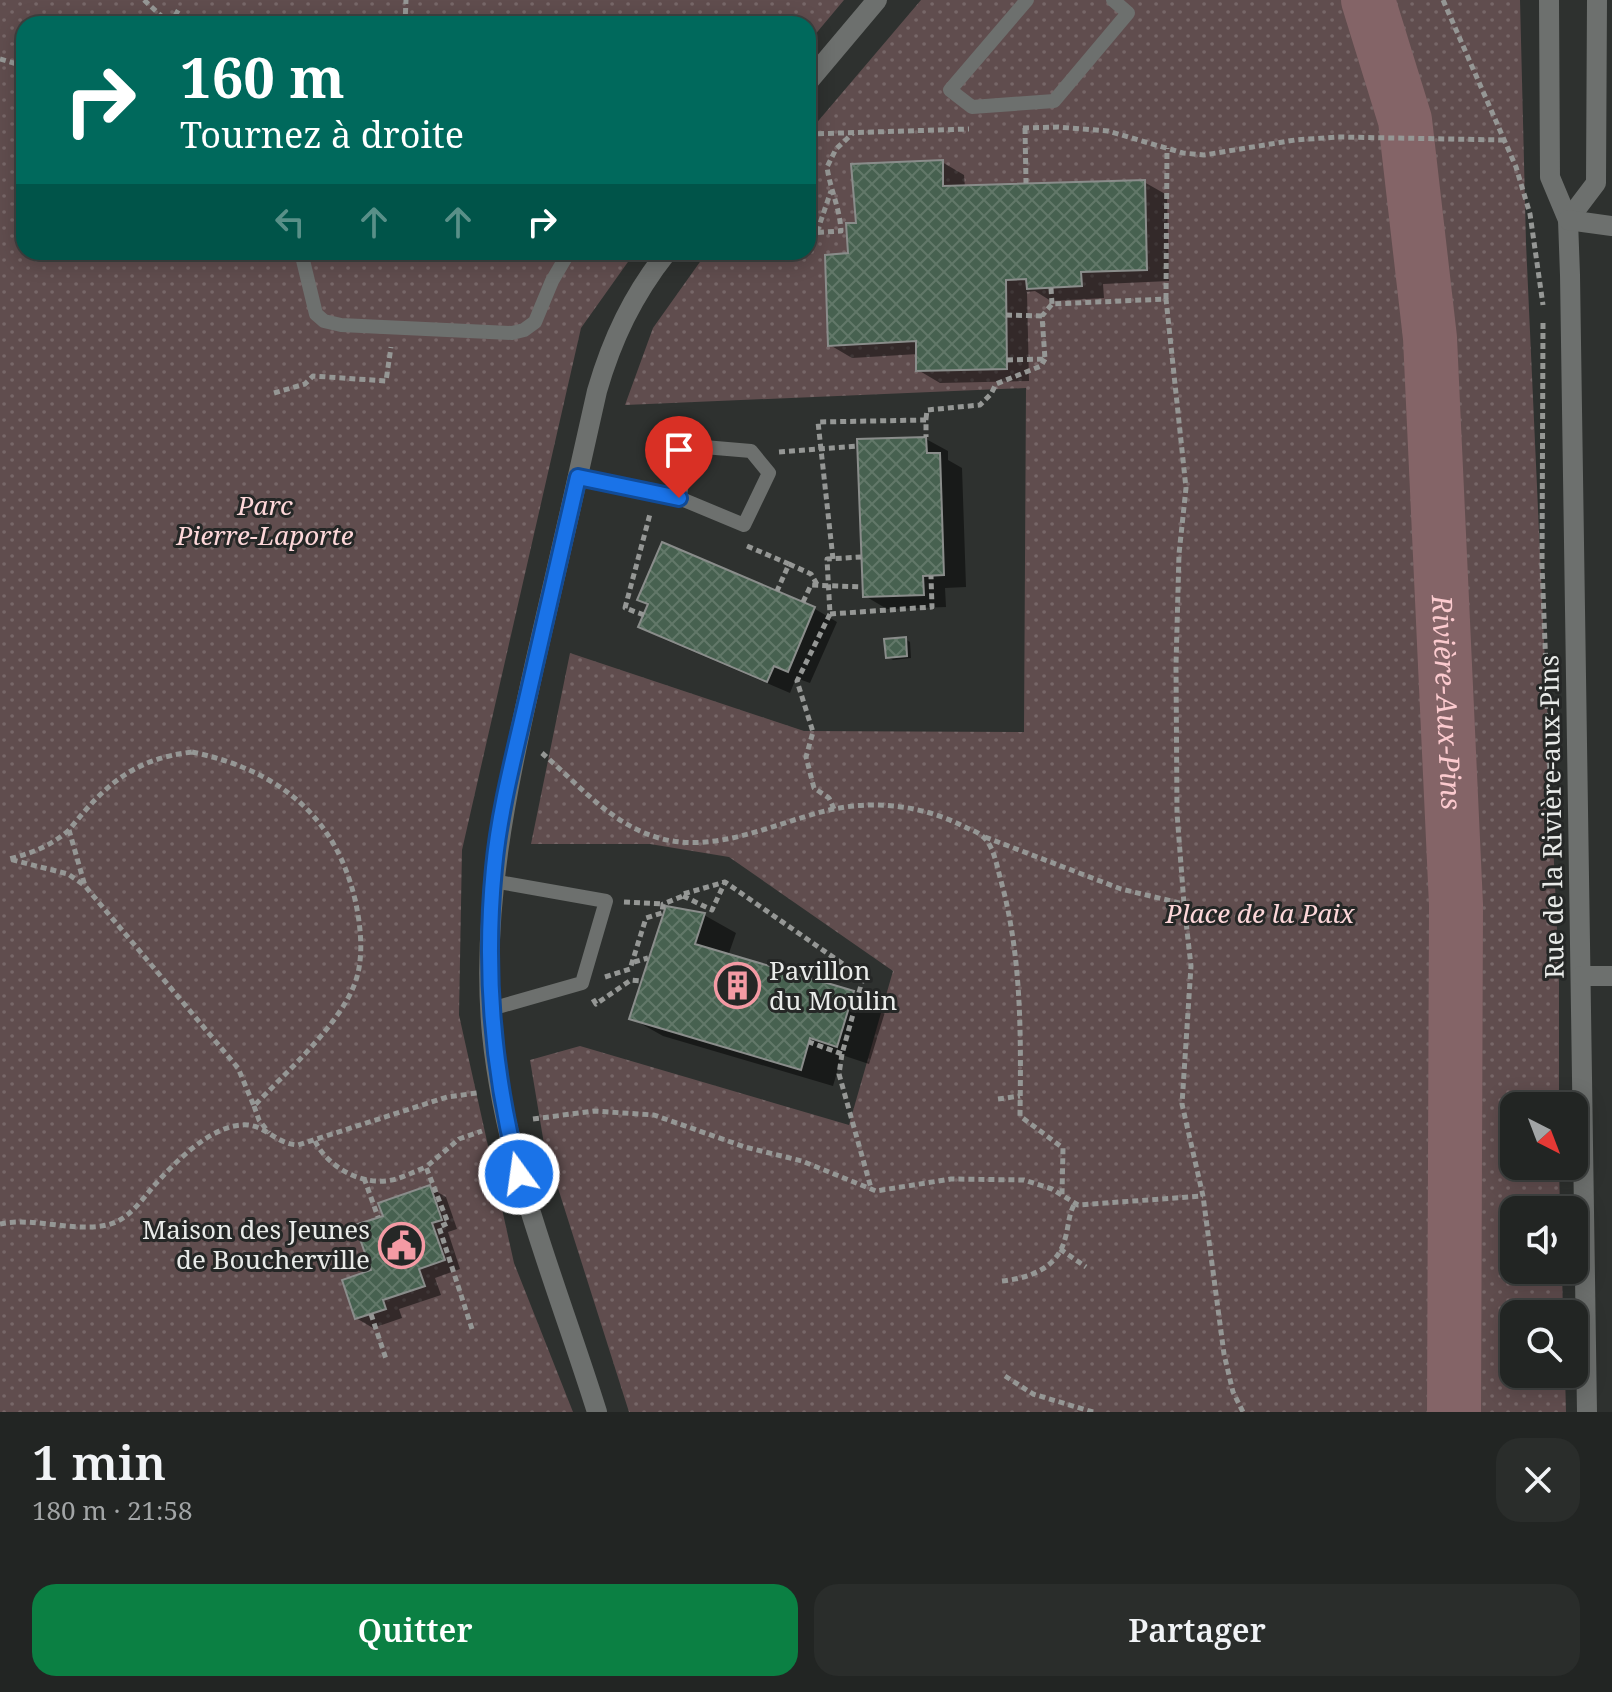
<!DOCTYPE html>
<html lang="fr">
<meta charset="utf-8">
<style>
:root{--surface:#222523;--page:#2a2d2b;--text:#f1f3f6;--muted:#a2a5a6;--line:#3f4241;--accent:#0b8043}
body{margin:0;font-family:"Noto Serif",serif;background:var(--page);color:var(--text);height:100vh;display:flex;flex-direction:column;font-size:30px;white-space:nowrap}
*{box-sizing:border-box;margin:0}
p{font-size:26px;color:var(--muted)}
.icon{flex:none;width:44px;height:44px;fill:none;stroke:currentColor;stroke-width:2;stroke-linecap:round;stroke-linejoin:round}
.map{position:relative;height:1412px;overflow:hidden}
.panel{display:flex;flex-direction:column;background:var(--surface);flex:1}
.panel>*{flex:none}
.guide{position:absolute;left:16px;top:16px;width:800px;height:244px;border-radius:24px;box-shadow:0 4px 20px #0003,0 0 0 2px var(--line);background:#00695c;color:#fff;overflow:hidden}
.needle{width:52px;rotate:138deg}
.controls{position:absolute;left:1500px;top:1092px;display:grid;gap:16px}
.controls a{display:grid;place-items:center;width:88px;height:88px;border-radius:16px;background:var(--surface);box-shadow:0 4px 20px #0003,0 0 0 2px var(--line);font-size:40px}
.pin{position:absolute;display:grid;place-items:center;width:68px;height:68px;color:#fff;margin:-82px -34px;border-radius:50% 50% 50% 0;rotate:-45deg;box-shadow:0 0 8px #0007}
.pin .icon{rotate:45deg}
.me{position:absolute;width:88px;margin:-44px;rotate:346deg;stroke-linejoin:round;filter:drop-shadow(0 0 6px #0008)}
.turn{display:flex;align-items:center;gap:28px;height:168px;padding:0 32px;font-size:36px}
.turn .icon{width:104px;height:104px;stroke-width:2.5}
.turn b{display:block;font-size:56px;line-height:68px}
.lanes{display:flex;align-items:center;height:76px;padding:0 32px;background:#0003;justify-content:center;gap:40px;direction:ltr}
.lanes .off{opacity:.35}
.round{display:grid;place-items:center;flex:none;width:84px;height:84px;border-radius:24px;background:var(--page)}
.headline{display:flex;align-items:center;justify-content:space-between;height:136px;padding:0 32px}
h1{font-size:48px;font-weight:600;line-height:60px}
.action{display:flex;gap:16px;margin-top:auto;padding:16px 32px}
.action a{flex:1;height:92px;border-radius:24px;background:var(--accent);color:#fff;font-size:32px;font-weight:600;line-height:92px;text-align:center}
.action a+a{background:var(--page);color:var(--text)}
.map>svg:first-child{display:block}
.park{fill:url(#park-dots)}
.shadow{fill:#0007}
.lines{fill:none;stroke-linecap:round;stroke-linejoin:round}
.river{stroke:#846467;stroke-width:54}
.building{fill:url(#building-cross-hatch);stroke:#8a8d8b;stroke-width:2}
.path{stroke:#959795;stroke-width:5;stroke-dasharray:6 4;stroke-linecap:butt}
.service{stroke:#6d706e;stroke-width:14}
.minor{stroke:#6d706e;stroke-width:20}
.route-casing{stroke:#114b97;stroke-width:20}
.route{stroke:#1a73e8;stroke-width:14}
.labels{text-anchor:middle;stroke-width:6;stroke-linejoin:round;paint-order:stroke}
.park-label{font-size:26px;font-style:italic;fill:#fdd7d9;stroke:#252726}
.street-label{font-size:26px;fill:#e9ebe9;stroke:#252726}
.poi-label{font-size:26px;fill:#e9ebe9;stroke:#252726;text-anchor:start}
.water-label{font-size:28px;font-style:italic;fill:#fbcace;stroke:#252726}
</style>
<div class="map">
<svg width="1612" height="1412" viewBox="0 0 1612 1412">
<defs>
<pattern id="park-dots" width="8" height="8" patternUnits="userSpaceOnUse" patternTransform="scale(2)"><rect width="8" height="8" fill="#604d4e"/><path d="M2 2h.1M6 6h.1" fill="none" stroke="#776768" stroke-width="1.8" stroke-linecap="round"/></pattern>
<pattern id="building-cross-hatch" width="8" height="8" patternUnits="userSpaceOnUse" patternTransform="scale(2)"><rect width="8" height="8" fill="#476150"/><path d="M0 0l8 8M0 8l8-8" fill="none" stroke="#627869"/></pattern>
</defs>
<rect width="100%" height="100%" fill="#2e312f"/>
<g class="park">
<polygon points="0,0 844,0 808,43 808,24 24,24 24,252 635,252 581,328 462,850 459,1015 514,1263 573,1412 0,1412"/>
<polygon points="921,0 1520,0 1526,243 1559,974 1559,1106 1514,1106 1514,1166 1559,1166 1560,1210 1514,1210 1514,1270 1562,1270 1563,1314 1514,1314 1514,1374 1565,1374 1566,1412 629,1412 544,1144 530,1060 580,1046 849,1125 893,971 729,857 650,844 531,844 570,653 804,731 1024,732 1026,388 625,405 653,328 707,252 808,252 808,133"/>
</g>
<g class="shadow">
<polygon points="942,162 964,175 965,187 1144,182 1167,195 1169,281 1103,284 1104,298 1051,301 1035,291 1027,292 1029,381 940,383 918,370 918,354 852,358 830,345 858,225"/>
<polygon points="926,439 948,451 948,460 962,468 966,587 945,588 946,607 887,609 865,596"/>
<polygon points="663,545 815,609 837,622 810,683 796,678 790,693 663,639 641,626 650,605 639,599"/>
<polygon points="905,639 910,642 911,658 893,660 888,657"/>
<polygon points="704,915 736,933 728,956 853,993 885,1012 869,1064 842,1055 833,1086 663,1036 631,1018"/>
<polygon points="429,1187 446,1197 457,1229 448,1232 460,1269 435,1278 441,1295 399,1309 402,1318 373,1328 356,1318 373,1271 385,1217"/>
</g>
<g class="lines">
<path class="river" id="s1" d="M1368 0 1405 120 1430 338 1456 905 1454 1412"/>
</g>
<g class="building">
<polygon points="943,160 943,186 1145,180 1147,270 1081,272 1082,286 1027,289 1026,279 1006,280 1007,369 916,371 916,341 828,346 825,255 848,253 846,223 856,223 851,164"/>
<polygon points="926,437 927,453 940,453 944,575 923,576 924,595 863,597 857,439"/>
<polygon points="662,542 815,607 788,672 774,666 767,682 638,627 648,604 637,600"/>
<polygon points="906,637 907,656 886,658 884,639"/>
<polygon points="666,906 705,913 695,944 854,991 837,1047 810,1038 801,1070 629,1019"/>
<polygon points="430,1185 442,1220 432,1223 445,1260 419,1269 425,1286 383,1300 386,1309 355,1319 342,1280 371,1270 355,1225 383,1216 378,1203"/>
</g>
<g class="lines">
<g class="path">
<polyline points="144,0 170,24"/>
<polyline points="1443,0 1516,167 1530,214 1543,305"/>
<polyline points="170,24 179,9"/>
<polyline points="405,24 406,0"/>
<polyline points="0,59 24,66"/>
<polyline points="1023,128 1058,127 1108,131 1183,153 1204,155 1295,140 1338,137 1505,140"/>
<polyline points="1025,128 1026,183"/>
<polyline points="808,134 969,129"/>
<polyline points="817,232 831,191"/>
<path d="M808 233 841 231C840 208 830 189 827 167L836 149 853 133"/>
<polyline points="1051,288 1052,304"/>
<polyline points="1166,299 1167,148"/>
<polyline points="1006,315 1042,316"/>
<polyline points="1543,323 1542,566 1550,773"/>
<polyline points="1007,360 1045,359 1042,316 1052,304 1166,299 1186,488 1179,554 1176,665 1177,813 1184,904"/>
<polyline points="274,393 305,384 313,376 386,381 391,347"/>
<polyline points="926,419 927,410 980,405 991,394 996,384 1041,366 1045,359"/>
<polyline points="779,452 858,446"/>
<polyline points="747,546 789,564 777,591"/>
<polyline points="833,559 818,422 926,420 926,437"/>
<polyline points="789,564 811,574 818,586"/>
<polyline points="803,602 811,585 862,587"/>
<polyline points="830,614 932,607 931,576"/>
<polyline points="644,615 625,608 650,514"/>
<path d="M192 752C278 770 337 816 356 904 361 928 364 959 355 983 339 1026 286 1072 254 1106L238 1068 85 886 69 830C105 785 133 759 192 752Z"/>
<path d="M542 753C578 784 612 825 659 838 714 854 773 824 825 811 873 799 923 805 967 828 974 831 982 834 987 841 995 852 997 867 1001 881 1022 957 1021 1038 1020 1116L1063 1148 1062 1195"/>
<polyline points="834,809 829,798 814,788 806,757 813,732 797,681 830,614 827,559 861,557"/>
<path d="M69 830C51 846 32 853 9 859L68 874 84 885"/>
<polyline points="985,837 1121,889 1184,904 1191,966 1182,1104 1203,1196 1224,1354 1233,1392 1243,1412"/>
<polyline points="683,896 712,910 725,882"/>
<polyline points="624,902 663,904"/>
<polyline points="634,962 648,958"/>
<polyline points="605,977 630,969 646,918 662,913 663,904 683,896 683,894 725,882 863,978 842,1054 809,1042"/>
<polyline points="593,999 596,1004 631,980 641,981"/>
<polyline points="842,1054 839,1074 871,1188"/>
<polyline points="998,1099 1020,1096"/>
<polyline points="254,1106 259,1120 269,1133"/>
<polyline points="533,1119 594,1111 654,1115 745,1147 802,1161 876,1191 951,1179 1024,1180 1052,1189 1078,1205 1203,1196"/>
<path d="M315 1141C328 1168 365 1188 396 1179 406 1176 416 1171 426 1167"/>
<polyline points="364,1178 378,1217"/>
<path d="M0 1224C37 1216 83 1236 116 1222 131 1215 142 1200 152 1188 173 1164 213 1122 248 1125 267 1127 277 1144 298 1145L447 1097 477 1093"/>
<polyline points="1060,1249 1086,1267"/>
<path d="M1002 1281C1029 1278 1057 1269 1065 1239 1069 1226 1068 1215 1075 1203"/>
<polyline points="371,1314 386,1359"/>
<polyline points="472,1329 439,1227 448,1223 426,1167 459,1139 482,1131"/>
<polyline points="1005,1376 1033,1394 1093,1412"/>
</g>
<g class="service">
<polyline points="1027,0 950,90 972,107 1054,101 1128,13 1113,0"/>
<polyline points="301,252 316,314 324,321 341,325 512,333 524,330 535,322 552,281 569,252"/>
<polyline points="578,477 679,498 744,525 769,473 751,451 704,447 684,476 679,498"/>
<polyline points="491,1009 582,983 606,901 493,881"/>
</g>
<g class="minor">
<polyline points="1549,0 1550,177 1568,220 1570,275 1587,1412"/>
<polyline points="808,82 877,0"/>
<polyline points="1568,220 1596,183 1597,0"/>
<polyline points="1568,220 1612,226"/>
<polyline points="1581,976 1612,976"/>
<path d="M597 1412C558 1287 505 1165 492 1034 480 907 508 785 535 663 556 572 577 482 597 391 612 339 633 295 667 252"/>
</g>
</g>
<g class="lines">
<defs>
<path id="route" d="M519 1174C493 1074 484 971 494 868 499 814 513 760 525 708 543 631 560 554 578 477L679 498"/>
</defs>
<use href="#route" class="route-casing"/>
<use href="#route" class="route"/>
</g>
<defs>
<symbol id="building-ring" viewBox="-11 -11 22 22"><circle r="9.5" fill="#252726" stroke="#f49aa4" stroke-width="1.5"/><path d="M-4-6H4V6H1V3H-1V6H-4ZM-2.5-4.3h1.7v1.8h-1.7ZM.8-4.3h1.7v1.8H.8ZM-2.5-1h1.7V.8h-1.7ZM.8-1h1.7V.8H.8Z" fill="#f49aa4"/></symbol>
<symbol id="civic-ring" viewBox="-11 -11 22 22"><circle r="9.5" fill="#252726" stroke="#f49aa4" stroke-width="1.5"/><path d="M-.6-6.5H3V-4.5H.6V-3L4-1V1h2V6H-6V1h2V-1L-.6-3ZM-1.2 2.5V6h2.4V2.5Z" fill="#f49aa4"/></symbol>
</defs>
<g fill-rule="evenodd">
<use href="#building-ring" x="712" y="960" width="51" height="51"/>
<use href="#civic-ring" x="376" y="1220" width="51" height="51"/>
</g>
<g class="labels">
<g class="park-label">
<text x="265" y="515">Parc<tspan x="265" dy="30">Pierre-Laporte</tspan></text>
<text x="1260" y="923">Place de la Paix</text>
</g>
<g class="street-label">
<text transform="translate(1552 817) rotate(-91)" y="9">Rue de la Rivière-aux-Pins</text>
</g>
<g class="poi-label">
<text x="769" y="980">Pavillon<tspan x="769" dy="30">du Moulin</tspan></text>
<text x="370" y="1239" text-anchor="end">Maison des Jeunes<tspan x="370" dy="30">de Boucherville</tspan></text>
</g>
<g class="water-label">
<text dy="10" stroke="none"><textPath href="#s1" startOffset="710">Rivière-Aux-Pins</textPath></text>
</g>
</g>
</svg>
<div class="controls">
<a><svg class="needle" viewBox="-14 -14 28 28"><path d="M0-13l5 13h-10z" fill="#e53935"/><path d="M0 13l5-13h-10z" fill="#a2a5a6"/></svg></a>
<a><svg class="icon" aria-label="sound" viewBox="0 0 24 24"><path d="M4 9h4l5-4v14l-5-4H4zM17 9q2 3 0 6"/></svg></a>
<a><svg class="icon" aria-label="search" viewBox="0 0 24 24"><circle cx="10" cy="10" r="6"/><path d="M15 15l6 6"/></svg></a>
</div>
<div class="pin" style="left:679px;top:498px;background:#d93025"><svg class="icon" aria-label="arrive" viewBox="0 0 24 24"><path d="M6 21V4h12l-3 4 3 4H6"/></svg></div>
<svg class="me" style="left:519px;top:1174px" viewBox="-20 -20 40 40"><circle r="17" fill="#1a73e8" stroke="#fff" stroke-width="3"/><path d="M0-11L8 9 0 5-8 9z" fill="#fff"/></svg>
<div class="guide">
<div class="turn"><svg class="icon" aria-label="right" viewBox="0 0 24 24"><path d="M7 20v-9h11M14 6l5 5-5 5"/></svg><div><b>160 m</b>Tournez à droite</div></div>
<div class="lanes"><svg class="icon off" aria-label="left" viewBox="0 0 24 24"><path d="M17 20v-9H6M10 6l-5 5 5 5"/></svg><svg class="icon off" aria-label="ahead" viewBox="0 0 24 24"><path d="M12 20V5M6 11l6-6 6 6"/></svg><svg class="icon off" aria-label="ahead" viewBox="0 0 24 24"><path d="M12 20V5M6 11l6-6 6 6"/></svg><svg class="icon" aria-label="right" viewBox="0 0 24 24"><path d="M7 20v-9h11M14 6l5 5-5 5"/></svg></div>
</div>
</div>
<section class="panel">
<div class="headline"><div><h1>1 min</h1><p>180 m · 21:58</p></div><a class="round"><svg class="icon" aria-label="close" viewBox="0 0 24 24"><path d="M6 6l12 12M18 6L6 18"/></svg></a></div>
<div class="action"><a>Quitter</a><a>Partager</a></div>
</section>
